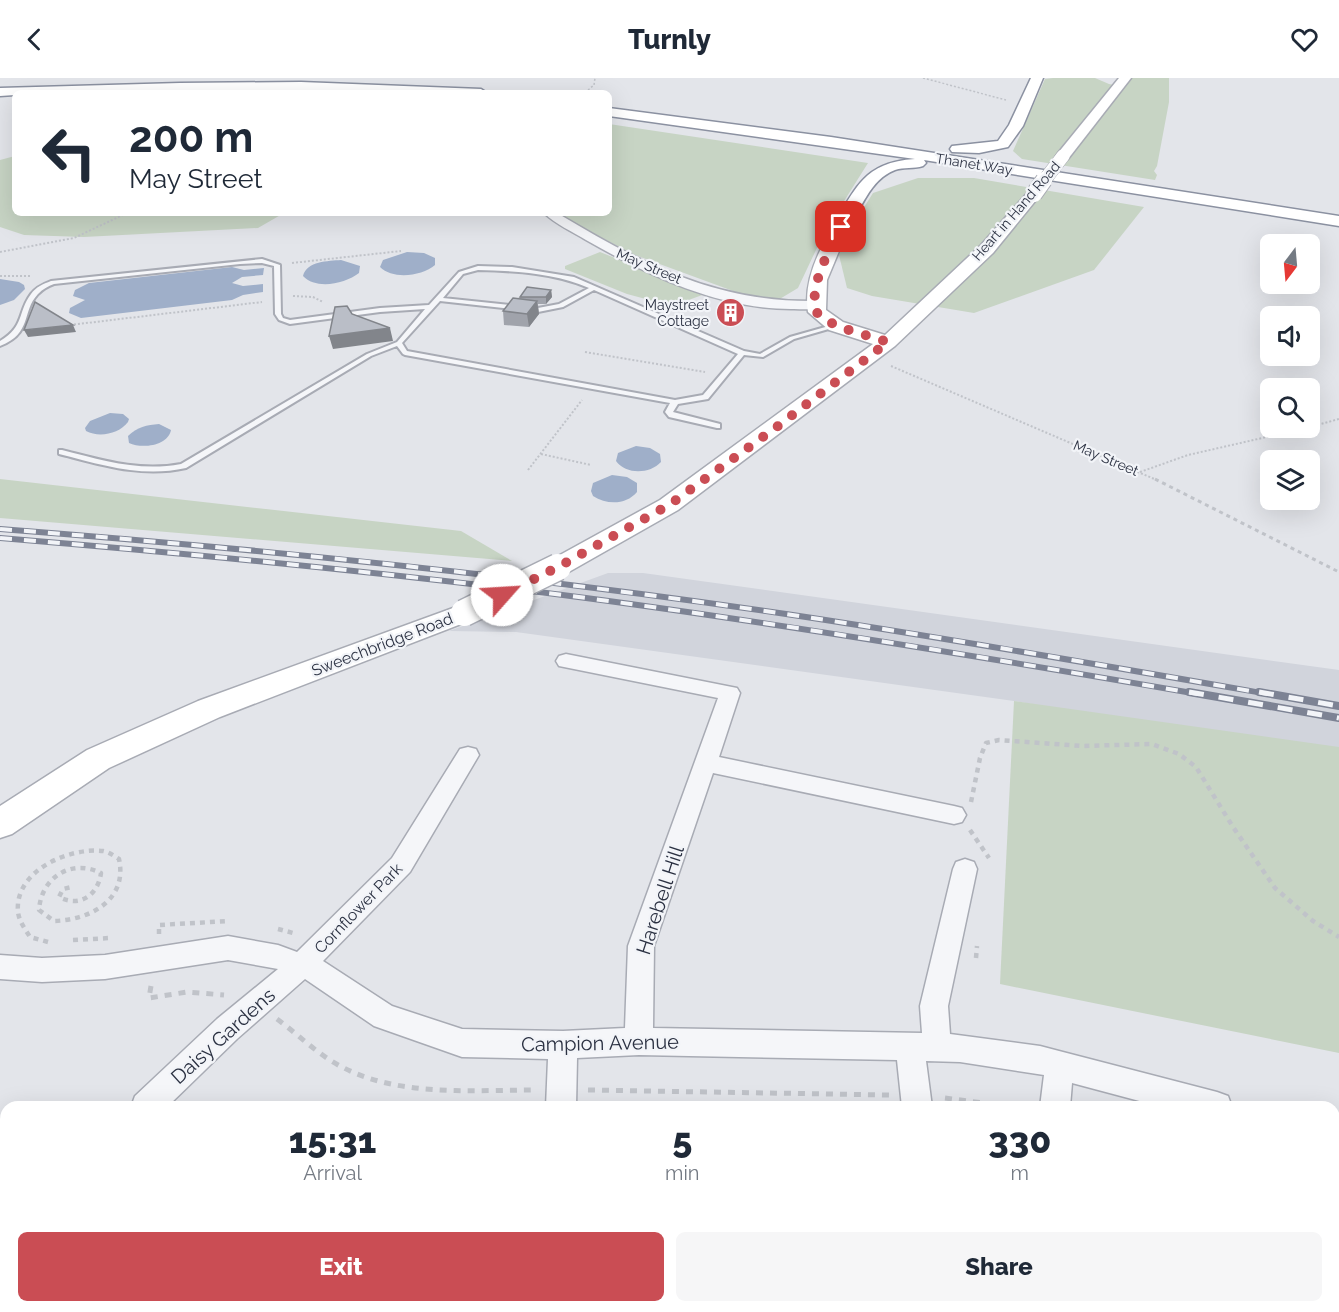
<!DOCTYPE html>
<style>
:root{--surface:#fff;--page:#f6f6f7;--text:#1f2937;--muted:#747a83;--accent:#ca4d54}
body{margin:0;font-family:Raleway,sans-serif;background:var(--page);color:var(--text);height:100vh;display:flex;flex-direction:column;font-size:22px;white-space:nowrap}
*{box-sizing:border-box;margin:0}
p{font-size:20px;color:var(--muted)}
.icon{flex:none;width:33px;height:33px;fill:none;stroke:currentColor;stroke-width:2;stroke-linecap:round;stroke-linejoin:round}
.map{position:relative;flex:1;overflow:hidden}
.drawer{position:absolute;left:0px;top:1023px;width:1340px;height:212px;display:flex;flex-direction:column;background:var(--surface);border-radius:18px 18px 0 0;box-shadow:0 6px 24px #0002}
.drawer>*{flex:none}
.hud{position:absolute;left:12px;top:12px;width:600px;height:126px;border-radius:9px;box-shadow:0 6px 24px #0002;background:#fff;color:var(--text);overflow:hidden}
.needle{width:39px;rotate:196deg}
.controls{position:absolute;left:1260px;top:156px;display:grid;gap:12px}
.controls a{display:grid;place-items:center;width:60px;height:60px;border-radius:9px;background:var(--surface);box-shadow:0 6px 24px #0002;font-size:30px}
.pin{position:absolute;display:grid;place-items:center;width:51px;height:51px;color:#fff;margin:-26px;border-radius:12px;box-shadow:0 3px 9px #0006}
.me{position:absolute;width:66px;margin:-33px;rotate:64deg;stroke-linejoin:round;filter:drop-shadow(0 0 4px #0008)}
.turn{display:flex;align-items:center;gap:21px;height:126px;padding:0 18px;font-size:27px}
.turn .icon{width:78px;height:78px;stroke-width:2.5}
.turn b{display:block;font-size:42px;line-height:51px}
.eta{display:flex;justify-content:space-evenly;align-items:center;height:102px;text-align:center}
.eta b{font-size:36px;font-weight:800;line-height:42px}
.cta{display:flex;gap:12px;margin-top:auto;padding:12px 18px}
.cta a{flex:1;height:69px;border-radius:9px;background:var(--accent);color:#fff;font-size:24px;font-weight:800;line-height:69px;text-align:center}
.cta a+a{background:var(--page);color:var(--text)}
header{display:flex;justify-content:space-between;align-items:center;height:78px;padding:0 18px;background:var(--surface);font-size:27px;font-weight:800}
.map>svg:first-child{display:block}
.built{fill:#d1d4dc}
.green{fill:#c7d4c4}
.water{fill:#9fafc9}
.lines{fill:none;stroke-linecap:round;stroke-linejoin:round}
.lane-casing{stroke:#a8abb4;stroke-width:4}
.street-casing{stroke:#a8abb4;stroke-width:3}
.secondary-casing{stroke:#a8abb4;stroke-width:3}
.highway-casing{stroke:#8b91a1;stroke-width:3}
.path-far4{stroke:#c0c3c9;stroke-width:1.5;stroke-dasharray:2 2;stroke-linecap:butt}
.path-far3{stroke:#c0c3c9;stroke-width:2;stroke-dasharray:2 2;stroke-linecap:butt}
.path-far2{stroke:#c0c3c9;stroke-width:3;stroke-dasharray:4 4;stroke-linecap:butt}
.path-far1{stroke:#c0c3c9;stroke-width:4.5;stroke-dasharray:5 5;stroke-linecap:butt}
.path{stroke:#c0c3c9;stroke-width:5;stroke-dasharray:7 7;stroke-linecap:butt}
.lane{fill:#f5f6f9;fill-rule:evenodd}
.street{fill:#f5f6f9;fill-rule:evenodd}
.secondary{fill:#fff;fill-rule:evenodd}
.highway{fill:#fff;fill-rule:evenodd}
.rail-far1-casing{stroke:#7d8394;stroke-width:6}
.rail-casing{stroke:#7d8394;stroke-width:8}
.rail-far1{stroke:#f2f4f8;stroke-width:4;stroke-dasharray:12;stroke-linecap:butt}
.rail{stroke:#f2f4f8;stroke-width:5;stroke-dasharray:15;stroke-linecap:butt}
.secondary-bridge-far2-casing{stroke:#a8abb4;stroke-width:14;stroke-linecap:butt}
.secondary-bridge-far1-casing{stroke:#a8abb4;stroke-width:18;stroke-linecap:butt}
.secondary-bridge-casing{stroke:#a8abb4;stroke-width:29;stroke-linecap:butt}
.secondary-bridge-far2{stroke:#fff;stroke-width:13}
.secondary-bridge-far1{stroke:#fff;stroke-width:16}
.secondary-bridge{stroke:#fff;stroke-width:26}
.wall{fill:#a0a3ab}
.shaded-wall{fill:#82858b}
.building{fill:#babec7;stroke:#82858b;stroke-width:1.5}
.route{stroke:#ca4d54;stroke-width:10;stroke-dasharray:0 18}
.labels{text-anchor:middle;stroke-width:4.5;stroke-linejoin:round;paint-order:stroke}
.far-street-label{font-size:14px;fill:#2b3142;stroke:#f2f4f8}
.far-poi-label{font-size:14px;fill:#2b3142;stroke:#f2f4f8;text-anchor:end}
.street-label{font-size:16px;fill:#2b3142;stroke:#f2f4f8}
.near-street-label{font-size:20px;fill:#2b3142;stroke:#f2f4f8}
</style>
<header><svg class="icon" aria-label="back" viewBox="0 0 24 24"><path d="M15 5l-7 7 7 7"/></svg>Turnly<svg class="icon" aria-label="heart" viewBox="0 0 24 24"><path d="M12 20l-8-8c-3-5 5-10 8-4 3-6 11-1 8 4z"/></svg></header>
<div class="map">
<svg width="1339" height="1234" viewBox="0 0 1339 1234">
<rect width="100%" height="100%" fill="#e3e5ea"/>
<g class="built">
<polygon points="608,495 643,495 1339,592 1339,680 1014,623 516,554 449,553"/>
<polygon points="0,1195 6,1199 6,1228 53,1229 62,1234 0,1234"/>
</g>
<g class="green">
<polygon points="1053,0 1095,0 1109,6 1124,9 1131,0 1169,0 1169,24 1157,88 1154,93 1157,97 1155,102 1022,81 1013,73 1045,1"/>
<polygon points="609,46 868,85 824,155 798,210 778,222 744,217 635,177 554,135 609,135"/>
<polygon points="15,78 15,135 284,135 258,150 84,159 24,157 0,149 0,82"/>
<polygon points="918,100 974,100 1144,129 1094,192 974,235 872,218 847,210 839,177 851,150 873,115"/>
<polygon points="600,174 705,216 672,228 627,216 565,191 565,188"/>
<polygon points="0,401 461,453 512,483 0,440"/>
<polygon points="1014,623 1339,669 1339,975 1000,906"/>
</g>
<g class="water">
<path d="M407 174 424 175 435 180V187C422 198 393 202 380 189L383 182Z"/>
<path d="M341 182 360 188 359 195C345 206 316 212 303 198 307 183 328 183 341 182Z"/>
<polygon points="232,189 244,192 264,190 263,197 242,199 232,205 243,208 263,206 263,214 243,217 232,222 81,240 69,235 70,230 85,222 73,218 75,212 89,205"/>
<polygon points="0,201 19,204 24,207 25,211 14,222 0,227"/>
<path d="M110 335 123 336 129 341 128 344C119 356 99 360 86 353L85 350 90 343Z"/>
<path d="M159 346 171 352C168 368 142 371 129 365L128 358C137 349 147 347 159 346Z"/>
<path d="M636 368 650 370 660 376 661 384C650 396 626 397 616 383L618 375Z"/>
<path d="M612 397 627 399 637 405V414C626 427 607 427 593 418L591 413 593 405Z"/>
</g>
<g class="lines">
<defs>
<path id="lane" d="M262 181 280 187 281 236 283 240 290 242 380 230 429 227 459 194 478 188 512 189 574 199 744 273 760 276 790 259 836 246 839 248 794 261 763 279 744 277 708 321 678 326 673 334 720 346V350H717L669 339 665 334 670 325 405 277 403 276 397 268 371 278 186 390C142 400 102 387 59 376V372H62C102 382 139 394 181 386L367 276 397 264 425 231 380 234 290 246 279 242 275 236 274 188 262 185 240 186 54 206C48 208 43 211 38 216 21 234 33 255 0 268V263C25 248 17 235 31 216 36 209 43 206 51 203ZM478 192C515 193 555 195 589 210L559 226 538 230 443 220 463 196ZM594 212 738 276 703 317 675 322 407 273 402 265 440 223 538 234 563 229Z"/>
<g id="street">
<path d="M544 135H557C641 185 714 224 814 223L820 227C814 233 803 231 794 231 721 232 649 198 586 162 573 154 555 146 544 135Z"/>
<polygon points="566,576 737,610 740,615 719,679 954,728 962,730 966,737 962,744 954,746 713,695 654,868 653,950 922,955 920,928 953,791 956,784 965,781 974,784 977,791 948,928 950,956 1040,968 1059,973 1217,1014 1228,1018 1232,1029 1162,1029 1072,1005 1070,1029 1040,1029 1044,997 960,984 926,983 932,1029 902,1029 897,982 639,977 577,980 576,1029 546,1029 548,981 462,979 374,948 305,901 237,961 167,1029 131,1029 135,1018 217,941 278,891 228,882 105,901 42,904 0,901 0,877 42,880 105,877 228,858 278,867 297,874 392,780 460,671 468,669 476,671 479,677 410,794 323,883 392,928 462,951 563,953 625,950 628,868 718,620 559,588 556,583 559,578"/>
<polygon points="1334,1062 1339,1064 1339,1095 1334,1093"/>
<polygon points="491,1228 525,1228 523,1234 489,1234"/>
<polygon points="885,1228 919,1228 918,1234 884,1234"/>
<polygon points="1019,1228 1053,1228 1052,1234 1018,1234"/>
</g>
<g id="secondary">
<polygon points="1119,0 1131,0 1068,81 1058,81 1056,78 1058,75"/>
<path d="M1034 112 1041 116 993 175 895 268 678 432 567 495 558 497 549 495 545 489 549 483 660 422 873 266 829 252 808 234C803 203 819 171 835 146H847L849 149 827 202 826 232 843 244 885 257 981 167 1029 113Z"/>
<polygon points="464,526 474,529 478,535 474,541 220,639 109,690 12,756 0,760 0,728 87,672 198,623"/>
</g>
<g id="highway">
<polygon points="1031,0 1043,0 1023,48 1008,69 979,75 952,74 950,71 952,68 998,63 1009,47"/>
<polygon points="301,4 481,11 487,15 240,12 15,15 15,17 0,18 0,10 180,5"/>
<path d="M609 30 831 59 1339 138V148L924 82 926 85 923 88C914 91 904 89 895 92 870 101 860 133 847 153H835L832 149C856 110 864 84 915 81L609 38Z"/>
</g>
</defs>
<use href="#lane" class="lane-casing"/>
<use href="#street" class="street-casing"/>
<use href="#secondary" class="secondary-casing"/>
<use href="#highway" class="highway-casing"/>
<g class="path-far4">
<polyline points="923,0 1006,22"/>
<polyline points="588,12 594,7 595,0"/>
</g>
<g class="path-far3">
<polyline points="0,174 74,160 127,135"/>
<polyline points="292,185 401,173"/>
<polyline points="0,198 30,198"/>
<polyline points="293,218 313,219 323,224"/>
<polyline points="70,247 262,224"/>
<polyline points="585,274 705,294"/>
<polyline points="891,288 1159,403"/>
<polyline points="1310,349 1339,341"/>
<polyline points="541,376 591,387"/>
<polyline points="528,392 582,322"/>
<polyline points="1140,394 1188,377 1306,350"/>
</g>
<polyline class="path-far2" points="1155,401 1339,494"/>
<g class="path-far1">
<polyline points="971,724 980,680 986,665 999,662 1082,668 1152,666 1179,676 1196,689 1233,749 1275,810 1313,843 1339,859"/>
<polyline points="970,752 989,780"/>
<polyline points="278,851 297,856"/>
<polyline points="159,856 159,847 229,843"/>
<polyline points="73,862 110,860"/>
<path d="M48 864 30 859C25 851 19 843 18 834 14 793 69 769 103 773 109 774 114 778 119 781 128 822 90 842 54 843L39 832C41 800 71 780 101 795 98 817 80 830 59 819L63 811 72 809"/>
<polyline points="976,880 977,868"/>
</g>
<g class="path">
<polyline points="151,908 149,920 187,914 224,917"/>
<path d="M277 941C299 957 319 978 344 990 401 1019 473 1012 535 1012"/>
<polyline points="588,1012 889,1017"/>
<polyline points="945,1020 1014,1029"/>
<polyline points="0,1145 6,1149"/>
<polyline points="143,1228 153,1234"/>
</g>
<use href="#lane" class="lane"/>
<use href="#street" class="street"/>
<use href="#secondary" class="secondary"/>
<use href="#highway" class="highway"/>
<defs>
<g id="rail-far1">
<path d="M0 451C263 471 525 498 786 536 947 560 1107 588 1268 616"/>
<path d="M0 460C196 476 391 495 586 520 791 547 995 581 1198 616"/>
</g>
<g id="rail">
<polyline points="1189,614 1339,640"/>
<polyline points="1259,614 1339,628"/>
</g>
</defs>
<use href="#rail-far1" class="rail-far1-casing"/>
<use href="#rail" class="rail-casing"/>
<use href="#rail-far1" class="rail-far1"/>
<use href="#rail" class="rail"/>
<defs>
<polyline id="secondary-bridge-far2" points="1043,104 1063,78"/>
<polyline id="secondary-bridge-far1" points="1034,116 1044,102"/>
<polyline id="secondary-bridge" points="464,535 558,489"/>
</defs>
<use href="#secondary-bridge-far2" class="secondary-bridge-far2-casing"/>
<use href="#secondary-bridge-far1" class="secondary-bridge-far1-casing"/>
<use href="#secondary-bridge" class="secondary-bridge-casing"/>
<use href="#secondary-bridge-far2" class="secondary-bridge-far2"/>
<use href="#secondary-bridge-far1" class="secondary-bridge-far1"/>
<use href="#secondary-bridge" class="secondary-bridge"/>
</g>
<polygon class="wall" points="551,212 552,219 546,226 538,226 539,236 529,249 504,247 503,233 520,221 520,219"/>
<g class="shaded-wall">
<polygon points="551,212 552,219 546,226 546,219"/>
<polygon points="537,223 539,236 529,249 527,236"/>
<polygon points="73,247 76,254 28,259 24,252"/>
<polygon points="390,250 393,263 333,271 329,258"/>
</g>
<g class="building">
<polygon points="527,209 551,212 546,219 520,219"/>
<polygon points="513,220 537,223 527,236 503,233"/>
<polygon points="35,224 73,247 24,252"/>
<polygon points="347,228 352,236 390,250 329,258 335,229"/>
</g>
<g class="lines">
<path class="route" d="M502 517 558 489 669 427 774 351 888 264 836 248 816 234C809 207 829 173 841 149"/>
</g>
<defs>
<symbol id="building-disc" viewBox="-11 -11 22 22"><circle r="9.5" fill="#ca4d54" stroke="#f2f4f8"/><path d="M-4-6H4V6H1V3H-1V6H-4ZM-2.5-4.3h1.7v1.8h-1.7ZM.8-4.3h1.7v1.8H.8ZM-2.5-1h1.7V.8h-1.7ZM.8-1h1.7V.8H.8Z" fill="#fff"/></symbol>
</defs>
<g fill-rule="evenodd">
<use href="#building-disc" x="714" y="218" width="33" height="33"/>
</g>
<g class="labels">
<g class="far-street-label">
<text transform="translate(974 86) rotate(9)" y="5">Thanet Way</text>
<text transform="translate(1016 133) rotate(-49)" y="5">Heart in Hand Road</text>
<text transform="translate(649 188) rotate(23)" y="5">May Street</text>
<text transform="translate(1106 380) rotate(23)" y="5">May Street</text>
</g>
<g class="far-poi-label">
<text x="709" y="232">Maystreet<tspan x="709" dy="16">Cottage</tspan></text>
</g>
<g class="street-label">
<text transform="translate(382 566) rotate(-21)" y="6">Sweechbridge Road</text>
<text transform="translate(358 830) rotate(-46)" y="6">Cornflower Park</text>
</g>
<g class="near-street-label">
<text transform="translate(660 822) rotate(-72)" y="7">Harebell Hill</text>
<text transform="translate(223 958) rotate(-42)" y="7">Daisy Gardens</text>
<text transform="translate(600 965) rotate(-1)" y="7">Campion Avenue</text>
</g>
</g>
</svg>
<div class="controls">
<a><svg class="needle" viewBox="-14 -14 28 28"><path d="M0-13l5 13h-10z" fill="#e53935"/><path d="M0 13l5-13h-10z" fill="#747a83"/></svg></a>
<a><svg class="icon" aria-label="sound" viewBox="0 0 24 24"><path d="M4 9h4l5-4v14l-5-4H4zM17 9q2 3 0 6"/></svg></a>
<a><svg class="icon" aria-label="search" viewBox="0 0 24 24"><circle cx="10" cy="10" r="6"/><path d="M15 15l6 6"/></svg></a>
<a><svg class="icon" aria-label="layers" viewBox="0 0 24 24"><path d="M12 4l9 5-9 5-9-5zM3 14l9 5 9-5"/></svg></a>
</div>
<div class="pin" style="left:841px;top:149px;background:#d93025"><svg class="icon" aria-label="arrive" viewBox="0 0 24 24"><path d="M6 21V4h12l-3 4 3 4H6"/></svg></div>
<svg class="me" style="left:502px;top:517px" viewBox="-20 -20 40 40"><circle r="19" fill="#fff"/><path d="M0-13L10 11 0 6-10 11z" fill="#ca4d54"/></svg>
<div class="hud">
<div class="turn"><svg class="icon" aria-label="left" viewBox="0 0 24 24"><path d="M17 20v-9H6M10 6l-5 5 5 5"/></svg><div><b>200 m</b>May Street</div></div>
</div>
<section class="drawer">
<div class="eta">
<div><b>15:31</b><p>Arrival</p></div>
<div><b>5</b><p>min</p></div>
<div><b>330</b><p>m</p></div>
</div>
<div class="cta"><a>Exit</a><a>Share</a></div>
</section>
</div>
